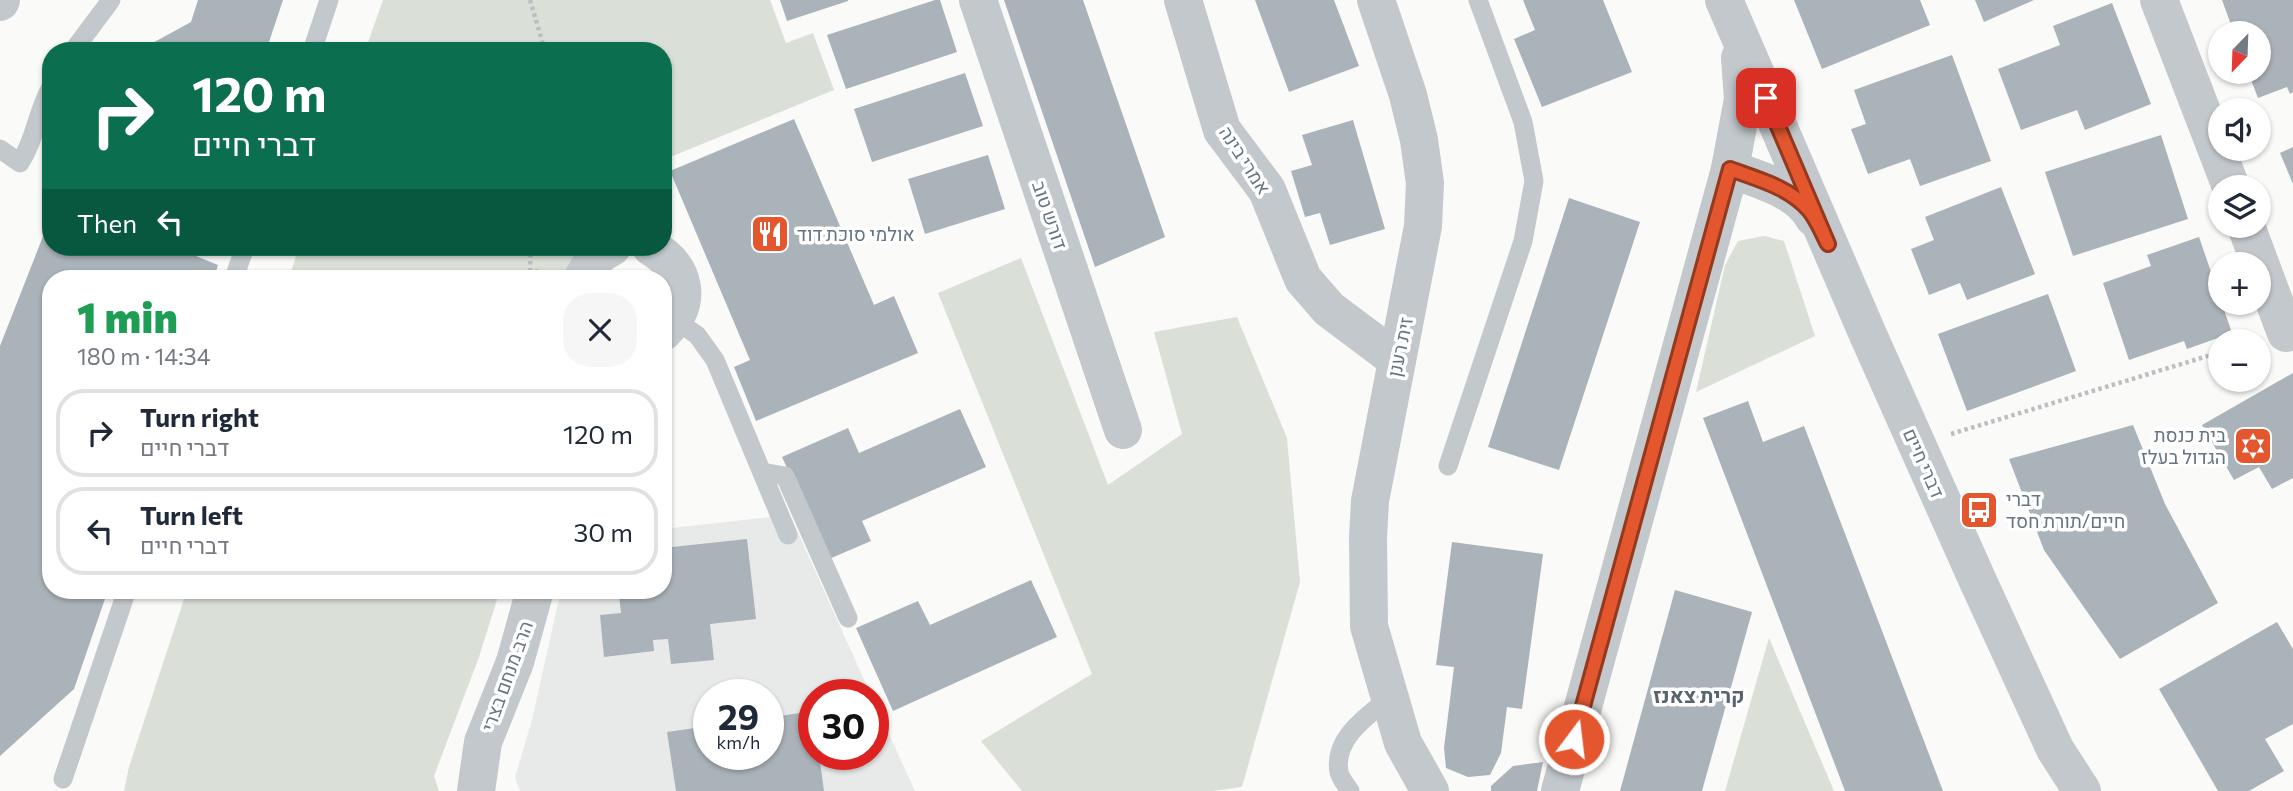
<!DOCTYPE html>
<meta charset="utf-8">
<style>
:root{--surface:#fff;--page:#f6f6f7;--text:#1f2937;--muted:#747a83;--line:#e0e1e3}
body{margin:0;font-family:Commissioner,Heebo,sans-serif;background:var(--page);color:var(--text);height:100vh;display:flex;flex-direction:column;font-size:26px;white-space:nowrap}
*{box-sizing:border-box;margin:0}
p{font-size:23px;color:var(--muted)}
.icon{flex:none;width:38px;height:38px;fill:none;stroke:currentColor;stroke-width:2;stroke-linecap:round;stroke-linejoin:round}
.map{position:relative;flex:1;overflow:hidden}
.panel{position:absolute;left:42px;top:270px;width:630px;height:329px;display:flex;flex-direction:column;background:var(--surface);border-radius:28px;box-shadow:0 2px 5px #0004}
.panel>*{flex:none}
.banner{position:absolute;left:42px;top:42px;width:630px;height:214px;border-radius:28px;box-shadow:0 2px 5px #0004;background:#0b6e4f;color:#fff;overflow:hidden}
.needle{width:46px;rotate:203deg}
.tools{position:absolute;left:2208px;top:21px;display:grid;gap:14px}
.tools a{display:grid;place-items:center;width:63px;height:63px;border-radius:50%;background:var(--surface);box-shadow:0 2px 5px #0004;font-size:35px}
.speed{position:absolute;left:693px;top:679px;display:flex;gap:14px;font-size:35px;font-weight:700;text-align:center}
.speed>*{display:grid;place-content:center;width:91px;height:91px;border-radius:50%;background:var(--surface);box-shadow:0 2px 5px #0004;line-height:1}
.speed small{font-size:18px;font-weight:400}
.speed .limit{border:10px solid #d22;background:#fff;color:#111}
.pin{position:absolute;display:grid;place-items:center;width:60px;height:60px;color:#fff;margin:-30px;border-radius:14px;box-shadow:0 4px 10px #0006}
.me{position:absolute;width:77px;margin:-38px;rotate:15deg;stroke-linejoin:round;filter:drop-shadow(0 0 5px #0008)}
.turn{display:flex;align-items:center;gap:24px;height:147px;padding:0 35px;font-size:32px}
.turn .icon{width:91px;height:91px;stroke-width:2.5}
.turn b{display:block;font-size:49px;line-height:60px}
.then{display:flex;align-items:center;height:66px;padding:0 35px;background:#0003;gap:14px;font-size:26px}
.round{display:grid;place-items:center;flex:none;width:74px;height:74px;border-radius:28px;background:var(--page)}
.summary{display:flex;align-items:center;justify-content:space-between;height:119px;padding:0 35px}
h1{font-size:42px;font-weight:800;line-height:52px;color:#1e9e55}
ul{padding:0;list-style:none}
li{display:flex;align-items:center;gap:21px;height:88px;margin:0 14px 10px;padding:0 21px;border:4px solid var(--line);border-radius:28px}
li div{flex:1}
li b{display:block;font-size:26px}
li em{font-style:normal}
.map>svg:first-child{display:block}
.built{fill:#e8e9e9;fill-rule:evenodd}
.green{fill:#dadfd7}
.building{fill:#aab3b9}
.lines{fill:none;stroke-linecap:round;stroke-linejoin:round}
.path{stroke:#bbbfc2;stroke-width:4.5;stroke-dasharray:3.5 3.5;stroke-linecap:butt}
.service{stroke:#c3c8cc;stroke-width:19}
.minor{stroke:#c3c8cc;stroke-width:38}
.tertiary{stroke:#c3c8cc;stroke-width:38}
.route-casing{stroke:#94391e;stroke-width:18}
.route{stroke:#e4572e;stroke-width:12}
.labels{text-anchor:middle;stroke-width:7;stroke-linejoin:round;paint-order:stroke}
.street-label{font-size:19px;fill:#657683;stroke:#fff}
.poi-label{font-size:19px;fill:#657683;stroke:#fff;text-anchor:start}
.neighbourhood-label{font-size:21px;font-weight:bold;fill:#57646e;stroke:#fff}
</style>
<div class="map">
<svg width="2293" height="791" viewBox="0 0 2293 791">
<rect width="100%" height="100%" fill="#fafaf8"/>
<path class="built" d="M790 515 871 695H814V754H873V699L915 791H520L515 777 532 720 561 590H663V529ZM709 695H768V754H709Z"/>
<g class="green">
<polygon points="383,0 770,0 786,43 813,33 834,90 663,160 663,51 365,51"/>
<polygon points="1764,236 1784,241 1815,336 1696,392 1725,265 1738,241"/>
<polygon points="299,247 579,247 569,278 289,278"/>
<polygon points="1021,258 1108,485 1182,434 1154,332 1237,317 1287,438 1300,582 1242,787 1213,791 1022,791 981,741 1092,674 938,293"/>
<polygon points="187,590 500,590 479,657 434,776 439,791 124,791 129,767"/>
<polygon points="1769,638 1834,791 1725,791"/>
</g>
<g class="building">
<polygon points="198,0 283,0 266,51 138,51 191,22"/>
<polygon points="780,0 848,0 848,1 787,21"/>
<polygon points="935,0 940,0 957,52 846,89 827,35"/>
<polygon points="1004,0 1083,0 1165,237 1095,267"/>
<polygon points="1255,0 1334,0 1359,66 1289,92"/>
<polygon points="1523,0 1603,0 1632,72 1542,107 1514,39 1535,30"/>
<polygon points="1794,0 1920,0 1930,25 1822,69"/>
<polygon points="1975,0 2034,0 1984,22"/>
<polygon points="2222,0 2293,0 2293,92 2290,94 2287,87 2258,98 2248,72 2259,72 2259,33 2234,33"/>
<polygon points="2112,3 2151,104 2085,130 2077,110 2021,130 1998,69 2060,45 2053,26"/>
<polygon points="1952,55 1991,161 1920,186 1910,159 1868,174 1851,129 1866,124 1854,90"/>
<polygon points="965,73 983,126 872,162 854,109"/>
<polygon points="794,119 874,305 894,296 918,353 756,421 734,367 750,360 670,171"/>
<polygon points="1353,120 1385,229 1330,245 1320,213 1305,217 1291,171 1312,165 1302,135"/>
<polygon points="2161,135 2188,219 2073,256 2045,172"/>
<polygon points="2293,147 2293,184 2280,153"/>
<polygon points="988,155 1005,209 925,234 908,179"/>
<polygon points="2001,187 2035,274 1967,300 1960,283 1929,295 1911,249 1934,240 1925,217"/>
<polygon points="1569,198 1640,222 1559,470 1488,447"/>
<polygon points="51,216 51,247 199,247 196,256 218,265 214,278 51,278 51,590 108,590 74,689 0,756 0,346"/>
<polygon points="2199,237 2232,333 2187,349 2184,341 2129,360 2103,283 2151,266 2147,255"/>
<polygon points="2048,294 2076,371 1967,411 1938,334"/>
<polygon points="2293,373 2293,478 2272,489 2259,467 2234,480 2202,425"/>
<polygon points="1748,401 1763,442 1804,426 1943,791 1845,791 1703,418"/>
<polygon points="960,409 986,467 862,521 871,541 829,559 782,457 848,428 859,453"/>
<polygon points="2133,425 2165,504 2218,603 2120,659 2044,550 2009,459"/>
<polygon points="747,539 756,619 710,624 714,660 671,664 668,639 653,640 654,651 604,657 600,615 621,613 619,595 594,598 593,590 663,590 663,548"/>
<polygon points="1452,542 1543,554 1522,709 1507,707 1501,753 1490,775 1468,777 1446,768 1444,748 1454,667 1436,665"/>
<polygon points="1031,580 1057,637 893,711 856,628 918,601 930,625"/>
<polygon points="1675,590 1752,612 1702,791 1620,791"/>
<polygon points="2277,622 2293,649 2293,724 2265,739 2284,771 2249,791 2218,791 2159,689"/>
<polygon points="812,711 814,754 819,754 824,791 676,791 667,732 709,726 709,754 768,754 768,718"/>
<polygon points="1543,762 1537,791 1491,791 1491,786 1513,766"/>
</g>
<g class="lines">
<g class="path">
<polyline points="530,0 545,51"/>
<polyline points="531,247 530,270 551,274"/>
<polyline points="1951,434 2221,352"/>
</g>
<g class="service">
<polyline points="73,51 111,0"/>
<polyline points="312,51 329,0"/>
<path d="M0 149 20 163C36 138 37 111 51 87"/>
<polyline points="234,278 245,247"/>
<polyline points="675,320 697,335 715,360 788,535"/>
<polyline points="1448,466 1523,241 1534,181 1523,122 1478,0"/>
<polyline points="762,472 785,476 848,618"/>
<polyline points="63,779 127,590"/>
<path d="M1350 791C1347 786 1340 778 1339 772 1333 738 1367 717 1389 698"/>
</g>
<g class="minor">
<polyline points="978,0 1123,430"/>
<polyline points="1183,0 1222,130 1267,190 1303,279 1329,309 1397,360"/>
<polyline points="1724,0 1869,337 1977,579 2055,749 2082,791"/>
<polyline points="2159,0 2231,187"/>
<path d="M1730 169C1759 180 1798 189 1814 218"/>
<polyline points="2246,226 2286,333"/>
<path d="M651 247C686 268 694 302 663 332"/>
<path d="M583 278C590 263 597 254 612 247"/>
<polyline points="476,791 483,742 515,662 535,590"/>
<polyline points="1560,791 1730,169 1743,99 1740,58"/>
</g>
<g class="tertiary">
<polyline points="1376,0 1408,95 1419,140 1425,183 1423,226 1370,501 1368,537 1369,626 1403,743 1430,791"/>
<polyline points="0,2 1,0"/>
</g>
</g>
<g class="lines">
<defs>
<path id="route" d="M1574 739 1730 169C1757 179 1789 187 1809 210 1817 219 1822 233 1828 244L1766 98"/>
</defs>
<use href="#route" class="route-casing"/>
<use href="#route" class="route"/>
</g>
<defs>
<symbol id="restaurant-square" viewBox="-11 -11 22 22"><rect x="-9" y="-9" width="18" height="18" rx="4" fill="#e4572e" stroke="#fff"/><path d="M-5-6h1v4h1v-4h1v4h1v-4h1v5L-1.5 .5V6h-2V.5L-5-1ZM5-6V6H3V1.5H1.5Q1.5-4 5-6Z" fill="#fff"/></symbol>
<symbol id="synagogue-square" viewBox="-11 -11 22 22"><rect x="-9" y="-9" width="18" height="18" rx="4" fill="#e4572e" stroke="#fff"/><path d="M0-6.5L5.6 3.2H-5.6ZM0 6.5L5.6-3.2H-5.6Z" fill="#fff"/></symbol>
<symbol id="bus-square" viewBox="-11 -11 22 22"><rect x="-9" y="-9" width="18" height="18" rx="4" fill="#e4572e" stroke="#fff"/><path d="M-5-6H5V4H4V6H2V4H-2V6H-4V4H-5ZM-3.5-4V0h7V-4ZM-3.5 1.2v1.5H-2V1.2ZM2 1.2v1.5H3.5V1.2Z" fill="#fff"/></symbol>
</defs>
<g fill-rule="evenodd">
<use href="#restaurant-square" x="748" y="212" width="44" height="44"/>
<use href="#synagogue-square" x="2231" y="424" width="44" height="44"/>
<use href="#bus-square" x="1957" y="488" width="44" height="44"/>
</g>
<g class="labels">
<g class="street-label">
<text transform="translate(1245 160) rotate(57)" y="7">אמרי בינה</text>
<text transform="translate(1050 215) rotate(71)" y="7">דורש טוב</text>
<text transform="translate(1400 347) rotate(-78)" y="7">זית רענן</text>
<text transform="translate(1924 463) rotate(66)" y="7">דברי חיים</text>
<text transform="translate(507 676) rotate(-70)" y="7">הרב מנחם בצרי</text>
</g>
<g class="poi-label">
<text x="797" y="241">אולמי סוכת דוד</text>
<text x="2226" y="442" text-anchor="end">בית כנסת<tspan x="2226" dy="22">הגדול בעלז</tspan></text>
<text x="2006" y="506">דברי<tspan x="2006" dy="22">חיים/תורת חסד</tspan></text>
</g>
<g class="neighbourhood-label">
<text x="1699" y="703">קרית צאנז</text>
</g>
</g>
</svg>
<div class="tools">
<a><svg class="needle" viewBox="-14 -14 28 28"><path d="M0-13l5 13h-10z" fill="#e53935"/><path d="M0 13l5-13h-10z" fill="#747a83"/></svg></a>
<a><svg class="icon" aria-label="sound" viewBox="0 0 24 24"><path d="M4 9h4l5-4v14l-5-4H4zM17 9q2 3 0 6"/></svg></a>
<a><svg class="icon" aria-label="layers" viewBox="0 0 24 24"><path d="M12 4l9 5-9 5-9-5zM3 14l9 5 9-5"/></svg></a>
<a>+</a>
<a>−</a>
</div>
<div class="speed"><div>29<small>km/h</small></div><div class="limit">30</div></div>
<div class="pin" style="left:1766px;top:98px;background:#d93025"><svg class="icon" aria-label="arrive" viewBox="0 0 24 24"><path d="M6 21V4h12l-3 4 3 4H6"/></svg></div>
<svg class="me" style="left:1574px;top:739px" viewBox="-20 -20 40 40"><circle r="17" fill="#e4572e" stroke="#fff" stroke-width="3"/><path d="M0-11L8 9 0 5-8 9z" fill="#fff"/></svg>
<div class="banner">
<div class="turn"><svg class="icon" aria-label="right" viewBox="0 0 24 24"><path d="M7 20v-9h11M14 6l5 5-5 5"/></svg><div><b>120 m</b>דברי חיים</div></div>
<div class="then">Then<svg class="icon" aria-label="left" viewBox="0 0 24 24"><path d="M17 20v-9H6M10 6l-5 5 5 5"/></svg></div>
</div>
<section class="panel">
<div class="summary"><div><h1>1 min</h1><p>180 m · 14:34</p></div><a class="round"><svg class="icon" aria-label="close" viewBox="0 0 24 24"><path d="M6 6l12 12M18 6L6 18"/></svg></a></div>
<ul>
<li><svg class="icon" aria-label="right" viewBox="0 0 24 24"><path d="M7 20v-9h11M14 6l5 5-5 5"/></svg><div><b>Turn right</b><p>דברי חיים</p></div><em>120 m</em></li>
<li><svg class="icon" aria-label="left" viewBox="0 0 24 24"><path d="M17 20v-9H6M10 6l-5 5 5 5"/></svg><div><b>Turn left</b><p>דברי חיים</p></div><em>30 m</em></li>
</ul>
</section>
</div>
